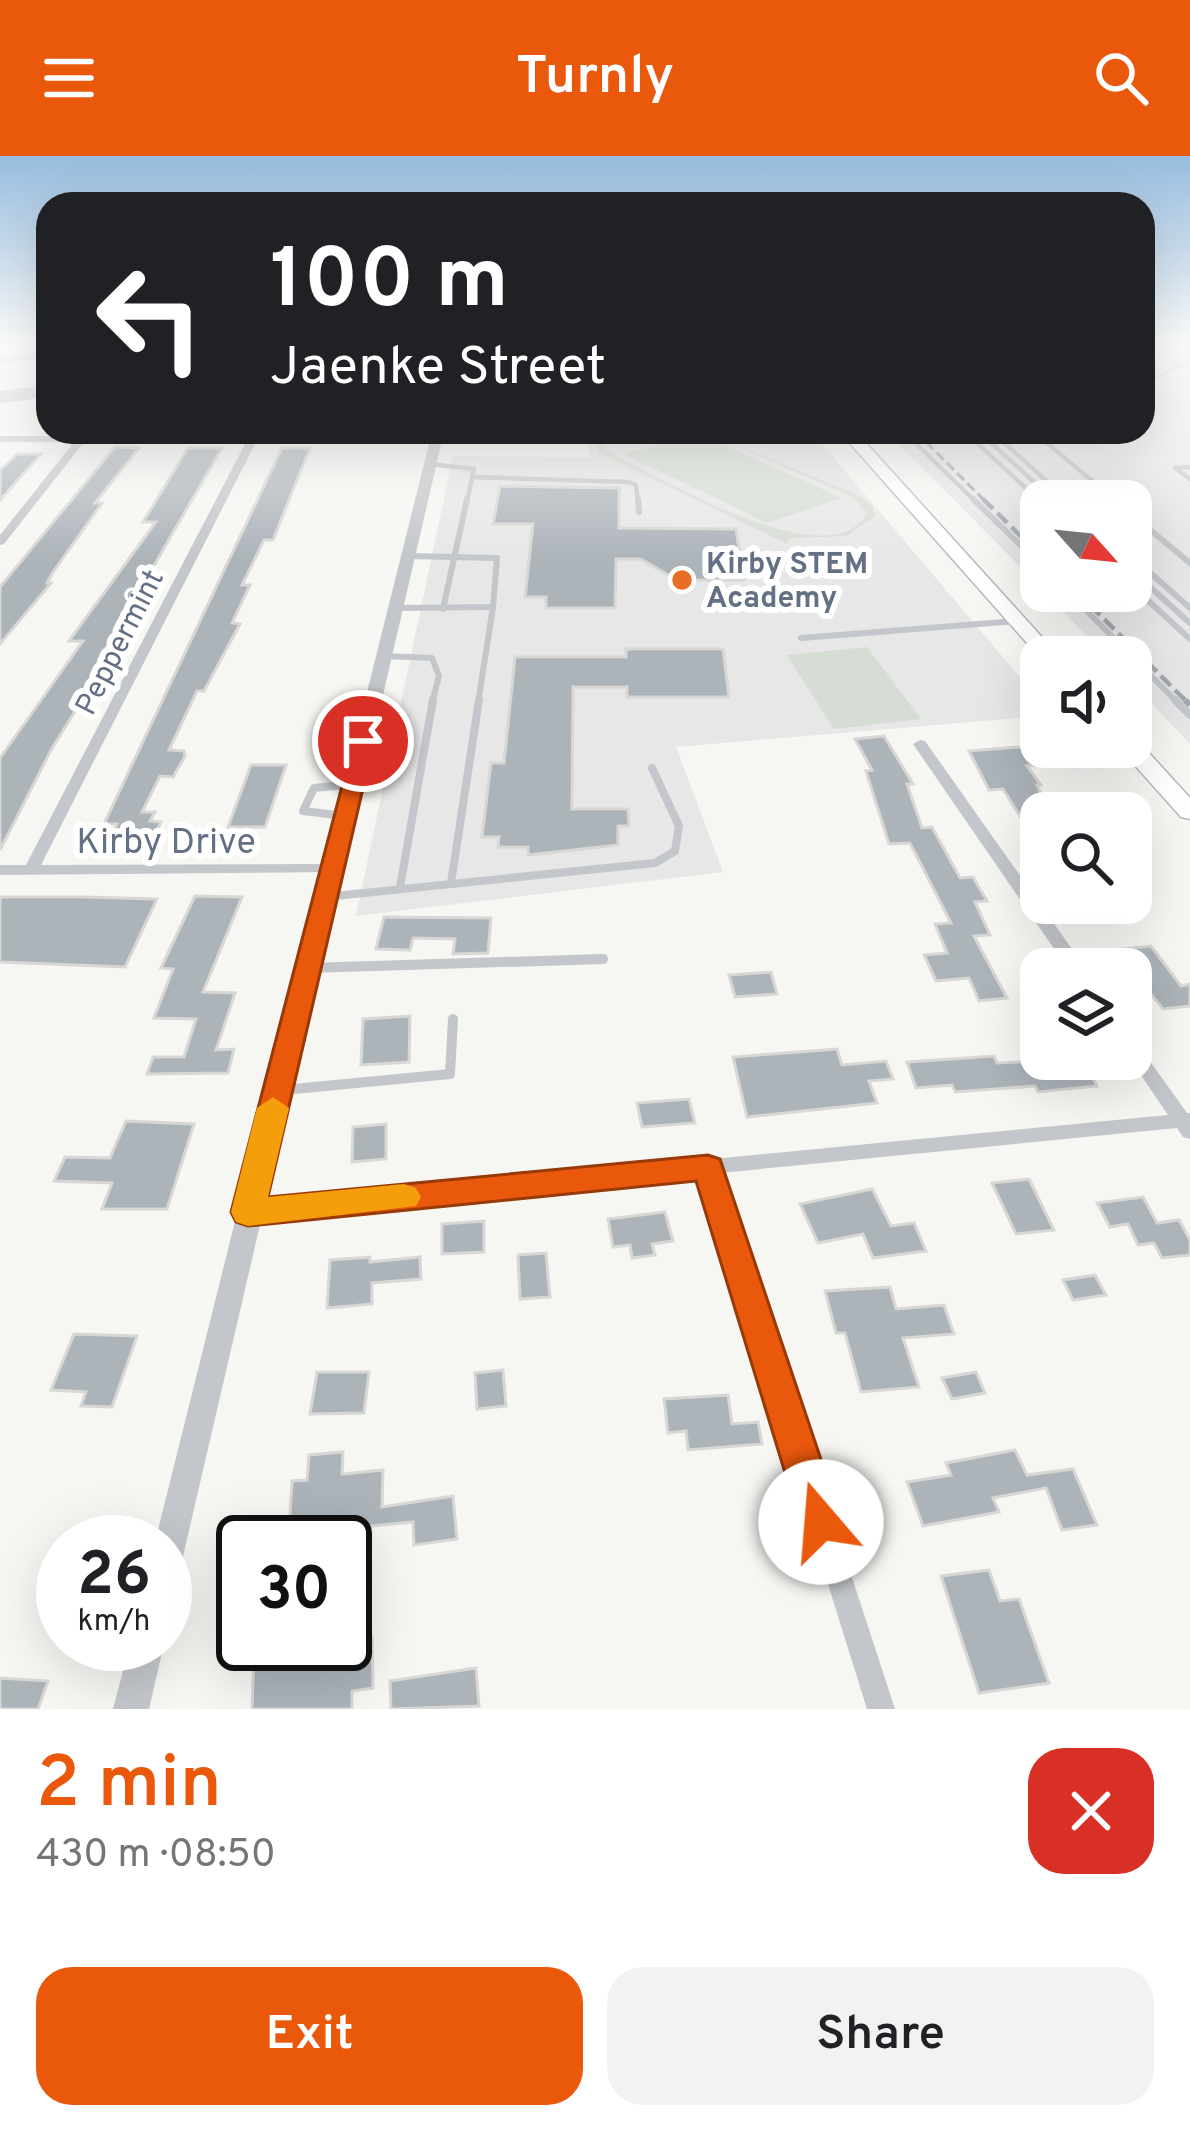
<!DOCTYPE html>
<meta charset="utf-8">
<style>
:root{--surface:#fff;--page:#f2f2f2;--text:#202124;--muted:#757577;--accent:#ea580c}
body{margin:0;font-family:Overpass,sans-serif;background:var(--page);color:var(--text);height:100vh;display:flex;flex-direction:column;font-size:45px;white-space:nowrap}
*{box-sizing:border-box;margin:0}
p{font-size:39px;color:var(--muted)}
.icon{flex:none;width:66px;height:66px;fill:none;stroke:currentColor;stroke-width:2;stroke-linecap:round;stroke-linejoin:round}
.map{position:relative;height:1553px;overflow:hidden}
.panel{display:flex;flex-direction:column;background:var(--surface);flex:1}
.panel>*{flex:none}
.hud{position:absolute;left:36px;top:36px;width:1119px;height:252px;border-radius:36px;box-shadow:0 12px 48px #0002;background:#202124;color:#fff;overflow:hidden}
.needle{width:78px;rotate:117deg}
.controls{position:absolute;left:1020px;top:324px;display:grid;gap:24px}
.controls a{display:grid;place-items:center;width:132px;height:132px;border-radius:24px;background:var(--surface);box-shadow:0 12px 48px #0002;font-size:60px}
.speed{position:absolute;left:36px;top:1359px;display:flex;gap:24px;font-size:60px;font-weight:700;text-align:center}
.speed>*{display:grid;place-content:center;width:156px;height:156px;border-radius:50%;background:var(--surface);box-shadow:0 12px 48px #0002;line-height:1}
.speed small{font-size:30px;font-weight:400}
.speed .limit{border:6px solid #111;border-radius:18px;background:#fff;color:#111}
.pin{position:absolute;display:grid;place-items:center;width:102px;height:102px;color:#fff;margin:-51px;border:6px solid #fff;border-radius:50%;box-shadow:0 3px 12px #0007}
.me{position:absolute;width:132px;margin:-66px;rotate:342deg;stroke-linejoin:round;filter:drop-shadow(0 0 9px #0008)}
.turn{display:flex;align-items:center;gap:42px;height:252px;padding:0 36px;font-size:54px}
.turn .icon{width:156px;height:156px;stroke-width:2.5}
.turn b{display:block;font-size:84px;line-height:102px}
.round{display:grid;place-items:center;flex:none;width:126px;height:126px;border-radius:36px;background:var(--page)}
.head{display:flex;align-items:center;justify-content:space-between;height:204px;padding:0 36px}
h1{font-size:72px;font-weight:600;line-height:90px;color:var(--accent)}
.button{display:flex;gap:24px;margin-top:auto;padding:24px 36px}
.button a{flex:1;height:138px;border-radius:36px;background:var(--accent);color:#fff;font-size:48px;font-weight:600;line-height:138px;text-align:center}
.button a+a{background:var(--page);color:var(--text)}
header{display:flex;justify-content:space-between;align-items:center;height:156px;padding:0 36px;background:var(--accent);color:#fff;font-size:54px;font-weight:600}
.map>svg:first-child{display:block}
.built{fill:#e6e7e6}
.green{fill:#d6ddd4}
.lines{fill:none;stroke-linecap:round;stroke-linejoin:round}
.stream{stroke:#bfc7ce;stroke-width:3}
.river{fill:#bfc7ce;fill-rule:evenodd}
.building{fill:#acb3b9;stroke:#d7d8d5;stroke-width:3}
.primary-casing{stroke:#b6b9be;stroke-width:3}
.service-far3{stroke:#c3c6ca;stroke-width:4.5}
.service-far2{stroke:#c3c6ca;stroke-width:6}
.service-far1{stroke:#c3c6ca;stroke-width:8}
.service{stroke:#c3c6ca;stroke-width:10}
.minor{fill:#c3c6ca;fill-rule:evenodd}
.tertiary{fill:#c3c6ca;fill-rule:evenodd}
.primary{fill:#fff;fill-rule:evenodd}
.rail-far2{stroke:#a3a8af;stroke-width:3;stroke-dasharray:10 4.5;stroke-linecap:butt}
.rail-far1{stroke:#a3a8af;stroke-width:4.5;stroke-dasharray:14 6;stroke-linecap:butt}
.rail{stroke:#a3a8af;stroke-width:6;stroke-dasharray:16 8;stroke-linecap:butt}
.route{fill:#ea580c;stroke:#983908;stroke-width:3}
.slow{fill:#f59e0b}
.poi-dot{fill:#e76e22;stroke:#fff;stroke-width:4.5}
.labels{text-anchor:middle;stroke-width:12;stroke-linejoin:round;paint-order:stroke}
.far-poi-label{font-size:30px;font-weight:bold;fill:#647184;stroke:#fff;text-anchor:start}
.far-street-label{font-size:30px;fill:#647184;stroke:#fff}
.street-label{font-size:36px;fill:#647184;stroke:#fff}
</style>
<header><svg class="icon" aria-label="menu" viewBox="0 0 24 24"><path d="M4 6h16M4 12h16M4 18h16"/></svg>Turnly<svg class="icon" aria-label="search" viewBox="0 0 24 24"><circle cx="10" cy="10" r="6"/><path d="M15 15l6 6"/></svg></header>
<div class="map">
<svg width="1190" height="1553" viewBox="0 0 1190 1553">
<rect width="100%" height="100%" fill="#f6f6f3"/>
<g class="built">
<polygon points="1143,186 1190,186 1190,588 1131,526 1131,501 1107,501 1044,435 1131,435 1131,345 1041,345 1041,432 887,276 1143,276"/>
<polygon points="588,276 812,276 1041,546 1041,560 676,591 723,716 356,760 453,300 590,301"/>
</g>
<g class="green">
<path d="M605 276H616L605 288 611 297C658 320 831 425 867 357L852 341 705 276 858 339 872 349 875 360 846 380 792 382 785 387 599 297 597 284Z"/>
<polygon points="697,277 842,342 767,367 624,298"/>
<polygon points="867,491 921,563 834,573 787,499"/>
</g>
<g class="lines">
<polyline class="stream" points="1143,227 1190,205"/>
<polygon class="river" points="48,229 48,241 0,247 0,235"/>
</g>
<g class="building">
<polygon points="115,291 139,292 95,347 102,347 53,416 47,427 51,427 0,488 0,431"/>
<polygon points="188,292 222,292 94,513 101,513 51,594 0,694 0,602 83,485 69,485 156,366 143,366"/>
<polygon points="282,292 310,292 273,384 264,384 242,429 250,429 232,467 240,468 204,535 197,535 169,594 184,595 185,600 173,621 160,620 142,656 155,656 150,665 161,666 151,686 108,685 117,668 104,668"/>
<polygon points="17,298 41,298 0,344 0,314"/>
<polygon points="500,330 619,332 619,372 736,373 744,424 677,424 641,403 616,403 615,452 546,452 546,441 525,441 533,368 493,368"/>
<polygon points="626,493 723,493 729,541 627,541 627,531 573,531 572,653 628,653 629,670 618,670 618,689 528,699 528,691 498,691 499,681 482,681 491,607 504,607 515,501 626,501"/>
<polygon points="884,580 913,628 907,628 922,672 932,671 960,722 973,721 987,745 975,746 990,779 974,780 1007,842 979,845 969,822 936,825 924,799 947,797 935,768 951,767 910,687 889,688 866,615 872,614 855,583"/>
<polygon points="1032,590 1046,608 1027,610 1041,629 1037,629 1050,656 1041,656 1041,694 1003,633 989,634 969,595"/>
<polygon points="251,609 286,609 265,671 228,671"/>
<polygon points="195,740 242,741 203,836 235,837 216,894 234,893 228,917 147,918 153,901 184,901 196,863 154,862 173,813 161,812"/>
<polygon points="0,741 84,741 157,743 125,811 0,806"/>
<polygon points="384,761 491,762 488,797 453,798 455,783 413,782 410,794 376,793"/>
<polygon points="1151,790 1181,830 1190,828 1190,850 1163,853 1115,794"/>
<polygon points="771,816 777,838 735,841 729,819"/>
<polygon points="410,860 409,906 361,909 363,863"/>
<polygon points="837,893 842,909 886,905 893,923 869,925 877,947 747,961 733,901"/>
<polygon points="994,900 997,907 1082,903 1097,930 1038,936 1035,930 955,936 952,929 916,932 907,906"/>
<polygon points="689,943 695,967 642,971 637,947"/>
<polygon points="126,965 194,968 167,1053 102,1053 112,1027 54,1025 65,1001 110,1002"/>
<polygon points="386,968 386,1003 352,1006 353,971"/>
<polygon points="1029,1023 1054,1074 1016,1078 992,1027"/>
<polygon points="872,1033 891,1070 914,1067 926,1095 873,1102 863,1078 818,1087 800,1048"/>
<polygon points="1143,1041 1157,1067 1179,1064 1190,1084 1190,1099 1162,1102 1154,1087 1138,1089 1128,1068 1110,1071 1097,1047"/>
<polygon points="665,1056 673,1085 652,1088 655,1099 632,1102 630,1089 613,1091 608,1063"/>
<polygon points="484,1065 484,1096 442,1098 442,1068"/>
<polygon points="546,1097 550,1141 520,1143 518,1099"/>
<polygon points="370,1101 370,1106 420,1101 421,1123 372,1127 372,1148 327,1152 330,1104"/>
<polygon points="1095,1119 1106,1139 1073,1144 1063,1124"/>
<polygon points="890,1131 896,1153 944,1149 954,1178 903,1182 919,1231 861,1236 845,1177 836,1177 825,1135"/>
<polygon points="74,1178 137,1180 112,1251 81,1250 86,1236 51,1234"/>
<polygon points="503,1214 506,1250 477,1253 475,1217"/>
<polygon points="317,1216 369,1216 364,1257 310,1258"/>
<polygon points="976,1216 985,1237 952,1243 942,1222"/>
<polygon points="728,1239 732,1268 758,1266 762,1288 688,1294 686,1275 668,1277 664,1243"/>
<polygon points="1015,1294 1027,1319 1073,1313 1097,1369 1062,1374 1046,1332 993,1342 999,1356 923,1370 907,1326 951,1319 946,1307"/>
<polygon points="343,1296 342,1318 383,1314 382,1351 453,1340 457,1383 414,1389 413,1366 289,1378 292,1325 307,1324 309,1299"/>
<polygon points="989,1414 1000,1445 1019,1443 1049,1527 979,1537 941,1420"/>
<polygon points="372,1481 373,1532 352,1535 352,1553 252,1553 254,1499"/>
<polygon points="476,1512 479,1550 391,1553 390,1525"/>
<polygon points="0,1522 48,1525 38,1553 0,1553"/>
</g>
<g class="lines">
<defs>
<g id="primary">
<polygon points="840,276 856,276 1060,501 1041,503"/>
<polygon points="1131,584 1139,586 1190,642 1190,663 1181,661 1123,596 1120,591 1131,591"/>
</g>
</defs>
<use href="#primary" class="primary-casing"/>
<g class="service-far3">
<polyline points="904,276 976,346"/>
<polyline points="965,276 1041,346"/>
<polyline points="979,276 1055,345"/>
<polyline points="992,276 1069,345"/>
<polyline points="1034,276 1116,345"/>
<polyline points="430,308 474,313 467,346"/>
<polyline points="1190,311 1175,312 1190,323"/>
<polyline points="472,321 628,326 636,329 638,346"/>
</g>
<g class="service-far2">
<polyline points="638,343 639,356"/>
<polyline points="973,343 1041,409"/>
<polyline points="1037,343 1041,346"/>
<polyline points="1131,358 1190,407"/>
<polyline points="1131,400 1190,452"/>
<polyline points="1131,414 1190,467"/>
<polyline points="1131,429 1190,483"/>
<polyline points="1067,435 1178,547"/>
<polyline points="395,452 493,451 497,402 408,400"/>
<polyline points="443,453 467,343"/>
<polyline points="801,482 1017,465"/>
<polyline points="384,500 432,502 439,520 432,547"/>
<polyline points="478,547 493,451"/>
</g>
<g class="service-far1">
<polyline points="1175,544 1190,559"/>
<polyline points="345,660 303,655 314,632 353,628"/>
<polyline points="451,727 479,544"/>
<polyline points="400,731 433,544"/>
<polyline points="325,741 655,707 675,695 679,670 652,612"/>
<polyline points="541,805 603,803"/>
</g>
<g class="service">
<polyline points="308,812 603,803"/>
<polyline points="283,934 450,918 453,863"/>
</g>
<g class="minor">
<polygon points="0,186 9,186 0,193"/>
<polygon points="48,197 48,201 0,208 0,202"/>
<polygon points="82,276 90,276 88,280 249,280 251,276 261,276 259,280 436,280 441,283 436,286 256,286 41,709 332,708 340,713 338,716 0,719 0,709 26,709 246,286 84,286 4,388 0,389 0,379 74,286 0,286 0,280 79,280"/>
<polygon points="920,584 925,585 1086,813 1068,813 913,588"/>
<polygon points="1131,885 1137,887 1187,957 1190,957 1190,983 1183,981 1177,972 720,1017 895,1553 867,1553 700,1019 248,1064 241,1062 238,1056 241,1050 248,1048 1168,959 1130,903"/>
</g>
<g class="tertiary">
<polygon points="432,276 444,276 181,1409 176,1420 165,1425 165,1386 155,1386"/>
<polygon points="130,1488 164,1488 149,1553 113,1553"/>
</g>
<use href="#primary" class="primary"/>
<polyline class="rail-far2" points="916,276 986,346"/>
<g class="rail-far1">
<polyline points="983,343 1041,400"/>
<polyline points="1076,435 1188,547"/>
</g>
<polyline class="rail" points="1185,544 1190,549"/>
</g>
<linearGradient id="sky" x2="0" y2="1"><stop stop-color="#97bcde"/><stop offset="0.46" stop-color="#fbfbfa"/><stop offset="1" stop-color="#fbfbfa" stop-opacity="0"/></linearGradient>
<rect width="1190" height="404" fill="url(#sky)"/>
<polygon class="route" points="355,580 374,585 268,1041 708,999 720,1003 842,1366 836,1380 821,1386 807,1380 800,1366 696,1025 248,1070 236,1066 231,1056"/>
<polygon class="slow" points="273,941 289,952 268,1041 404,1028 416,1032 421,1041 416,1050 248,1070 236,1066 231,1056 257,952"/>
<circle class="poi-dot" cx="682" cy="424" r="12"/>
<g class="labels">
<g class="far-poi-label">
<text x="706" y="417">Kirby STEM<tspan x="706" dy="34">Academy</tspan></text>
</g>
<g class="far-street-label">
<text transform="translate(119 486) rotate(-63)" y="10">Peppermint</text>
</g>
<g class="street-label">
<text x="166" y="697">Kirby Drive</text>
</g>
</g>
</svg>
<div class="controls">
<a><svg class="needle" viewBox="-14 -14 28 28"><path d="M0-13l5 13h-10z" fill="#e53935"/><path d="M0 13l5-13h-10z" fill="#757577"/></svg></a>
<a><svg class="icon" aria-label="sound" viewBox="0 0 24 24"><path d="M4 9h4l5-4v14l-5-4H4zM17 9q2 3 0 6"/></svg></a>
<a><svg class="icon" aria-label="search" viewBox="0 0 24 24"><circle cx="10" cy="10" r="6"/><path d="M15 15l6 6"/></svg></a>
<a><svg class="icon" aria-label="layers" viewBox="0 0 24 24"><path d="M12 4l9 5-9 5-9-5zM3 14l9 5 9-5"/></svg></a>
</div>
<div class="speed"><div>26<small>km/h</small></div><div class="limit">30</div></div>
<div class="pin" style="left:363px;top:585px;background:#d93025"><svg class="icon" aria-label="arrive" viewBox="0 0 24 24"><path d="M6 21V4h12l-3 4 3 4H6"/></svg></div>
<svg class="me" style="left:821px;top:1366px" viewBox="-20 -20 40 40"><circle r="19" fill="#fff"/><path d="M0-13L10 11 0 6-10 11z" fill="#ea580c"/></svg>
<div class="hud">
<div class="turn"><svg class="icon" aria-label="left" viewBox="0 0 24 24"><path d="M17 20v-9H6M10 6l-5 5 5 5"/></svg><div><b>100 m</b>Jaenke Street</div></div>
</div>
</div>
<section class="panel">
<div class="head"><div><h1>2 min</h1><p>430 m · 08:50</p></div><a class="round" style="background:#d93025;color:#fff"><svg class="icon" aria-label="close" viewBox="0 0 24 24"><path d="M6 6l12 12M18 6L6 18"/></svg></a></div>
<div class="button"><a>Exit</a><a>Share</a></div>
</section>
